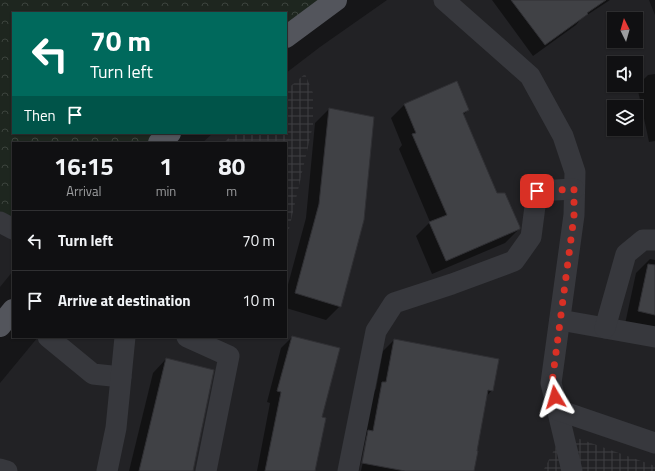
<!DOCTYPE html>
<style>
:root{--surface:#101012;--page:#1e1e20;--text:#f1f3f6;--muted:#9c9d9f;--line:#303032}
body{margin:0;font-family:"Titillium Web",sans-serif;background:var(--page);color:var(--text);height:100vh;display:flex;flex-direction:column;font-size:15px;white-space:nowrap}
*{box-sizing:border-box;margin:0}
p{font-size:13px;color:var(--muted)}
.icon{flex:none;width:22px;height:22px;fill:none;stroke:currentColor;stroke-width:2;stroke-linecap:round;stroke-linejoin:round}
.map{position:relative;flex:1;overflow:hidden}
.sheet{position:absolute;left:12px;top:142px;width:275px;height:196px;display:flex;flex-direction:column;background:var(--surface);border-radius:0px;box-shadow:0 1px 3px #0004,0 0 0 1px var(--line)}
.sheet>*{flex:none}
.guide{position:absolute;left:12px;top:12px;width:275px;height:122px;border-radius:0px;box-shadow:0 1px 3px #0004,0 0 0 1px var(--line);background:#00695c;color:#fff;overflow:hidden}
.needle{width:26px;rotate:355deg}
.controls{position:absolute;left:607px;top:12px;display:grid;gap:8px}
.controls a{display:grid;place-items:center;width:36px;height:36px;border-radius:0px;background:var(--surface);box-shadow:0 1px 3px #0004,0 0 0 1px var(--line);font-size:20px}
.pin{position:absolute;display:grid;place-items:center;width:34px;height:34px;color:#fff;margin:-17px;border-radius:8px;box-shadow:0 2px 6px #0006}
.me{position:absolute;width:44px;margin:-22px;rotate:353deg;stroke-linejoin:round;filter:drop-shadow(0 0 3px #0008)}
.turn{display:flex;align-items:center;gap:14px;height:84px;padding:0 12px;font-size:18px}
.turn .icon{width:52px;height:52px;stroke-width:2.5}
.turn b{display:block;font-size:28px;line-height:34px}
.then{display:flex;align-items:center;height:38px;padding:0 12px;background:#0003;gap:8px;font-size:15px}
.eta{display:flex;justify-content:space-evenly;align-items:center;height:68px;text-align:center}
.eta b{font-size:24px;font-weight:700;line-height:28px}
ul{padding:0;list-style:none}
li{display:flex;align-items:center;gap:12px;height:60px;padding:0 12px;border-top:1px solid var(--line)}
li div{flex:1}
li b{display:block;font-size:15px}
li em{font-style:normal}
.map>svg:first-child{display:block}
.built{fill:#222225;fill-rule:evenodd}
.industrial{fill:url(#industrial-grid)}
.forest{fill:url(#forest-crowns)}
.shadow{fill:#0007}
.building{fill:#404145;stroke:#303034}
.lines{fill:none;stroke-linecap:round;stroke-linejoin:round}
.minor{stroke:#37383d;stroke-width:21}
.major{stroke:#53555c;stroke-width:22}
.route{stroke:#d93025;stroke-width:7;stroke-dasharray:0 12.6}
</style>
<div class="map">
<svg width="655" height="471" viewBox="0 0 655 471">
<defs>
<pattern id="industrial-grid" width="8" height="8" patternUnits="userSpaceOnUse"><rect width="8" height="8" fill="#222225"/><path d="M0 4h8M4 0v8" fill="none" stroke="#3f3f43"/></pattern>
<pattern id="forest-crowns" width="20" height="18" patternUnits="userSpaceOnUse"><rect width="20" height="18" fill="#1e261f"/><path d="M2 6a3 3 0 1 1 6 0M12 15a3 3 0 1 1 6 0" fill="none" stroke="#3c433d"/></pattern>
</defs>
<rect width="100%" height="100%" fill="#161618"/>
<g class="built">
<path d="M387 0H649L655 15V471H0V383L38 337H286V143H202L213 133H286V73L320 47ZM614 19H636V41H614ZM614 63H636V85H614ZM614 107H636V129H614Z"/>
<polygon points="0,222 12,229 13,245 13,271 0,287"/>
</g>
<g class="industrial">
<polygon points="305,74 313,93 313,125 286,242 286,143 223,143 235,133 286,133 286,90"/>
<polygon points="563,433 655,466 655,471 543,471"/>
</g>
<polygon class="forest" points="0,0 336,0 286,37 286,13 13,13 13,133 170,133 159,143 13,143 13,229 0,222"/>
<g class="shadow">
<polygon points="492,0 610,0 581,19 576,25 533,56"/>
<polygon points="655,74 655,141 649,142 637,86 648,75"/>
<polygon points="404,105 468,110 463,115 496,194 519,229 505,243 432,274 416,236 430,222 399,149 402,145 391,118"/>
<polygon points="329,109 340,306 326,320 286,308 286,292 306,218 315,123"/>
<polygon points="650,259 655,260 655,331 625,324 636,273"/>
<polygon points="292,337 321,418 314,471 257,471 270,403 267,402 281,348"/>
<polygon points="394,340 492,390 486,397 473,471 361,471 369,434 366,437 359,471 352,471 372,394 376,389 383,351"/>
<polygon points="166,359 192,471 129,471 153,373"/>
</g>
<g class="building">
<polygon points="511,0 606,0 587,13 588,14 545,45"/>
<polygon points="457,81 469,110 463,113 497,193 505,193 520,227 520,229 446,261 429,222 447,215 412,134 416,133 404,104"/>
<polygon points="329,108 374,117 364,220 341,307 295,293 319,204"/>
<polygon points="648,264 655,265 655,315 638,311"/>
<polygon points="292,336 340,348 322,417 326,418 315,471 265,471 281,392 277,391"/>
<polygon points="394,339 499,359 493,391 488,390 477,451 478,451 474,471 405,471 362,463 368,430 373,431 382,382 386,382"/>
<polygon points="166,358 214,370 193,471 139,471"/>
</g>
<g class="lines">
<g class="minor">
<polyline points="444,0 530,76 563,136 575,172 574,215 551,383 572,471"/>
<polyline points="0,222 13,229"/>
<polyline points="560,320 655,337"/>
<polyline points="605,328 626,254 643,240 655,240"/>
<polyline points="48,337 93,374 121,377"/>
<polyline points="187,337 229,356 206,471"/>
<polyline points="558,410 655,443"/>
<polyline points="0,469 7,471"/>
<polyline points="107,471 116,428 125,337"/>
<polyline points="348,471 376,331 394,303 452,284 514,261 531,237 537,191 574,189"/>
</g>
<g class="major">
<polyline points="286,37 336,0"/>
<polyline points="159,143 170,133"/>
<polyline points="0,326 13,310"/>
</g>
</g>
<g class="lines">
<polyline class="route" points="537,191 574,189 574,216 552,383 555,397"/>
</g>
</svg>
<div class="controls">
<a><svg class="needle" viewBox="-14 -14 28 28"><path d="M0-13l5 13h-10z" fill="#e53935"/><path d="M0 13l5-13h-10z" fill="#9c9d9f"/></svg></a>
<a><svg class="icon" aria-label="sound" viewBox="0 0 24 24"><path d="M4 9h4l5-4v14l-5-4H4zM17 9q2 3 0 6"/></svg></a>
<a><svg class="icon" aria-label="layers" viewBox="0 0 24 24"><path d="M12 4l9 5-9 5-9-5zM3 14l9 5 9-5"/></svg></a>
</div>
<div class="pin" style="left:537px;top:191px;background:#d93025"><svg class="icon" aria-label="arrive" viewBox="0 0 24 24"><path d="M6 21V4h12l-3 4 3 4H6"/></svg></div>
<svg class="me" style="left:555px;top:397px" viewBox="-20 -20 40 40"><path d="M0-17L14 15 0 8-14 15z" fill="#d93025" stroke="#fff" stroke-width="4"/></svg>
<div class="guide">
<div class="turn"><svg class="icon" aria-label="left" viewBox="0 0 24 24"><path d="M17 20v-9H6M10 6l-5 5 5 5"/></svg><div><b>70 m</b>Turn left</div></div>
<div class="then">Then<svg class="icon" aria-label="arrive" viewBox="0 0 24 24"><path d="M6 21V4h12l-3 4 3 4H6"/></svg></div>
</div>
<section class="sheet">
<div class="eta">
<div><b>16:15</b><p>Arrival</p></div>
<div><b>1</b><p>min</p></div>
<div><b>80</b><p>m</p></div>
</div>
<ul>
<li><svg class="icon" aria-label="left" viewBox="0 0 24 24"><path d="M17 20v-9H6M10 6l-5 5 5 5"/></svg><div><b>Turn left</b></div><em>70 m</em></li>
<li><svg class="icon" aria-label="arrive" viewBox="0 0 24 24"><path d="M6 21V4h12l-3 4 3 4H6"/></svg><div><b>Arrive at destination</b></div><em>10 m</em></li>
</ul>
</section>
</div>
